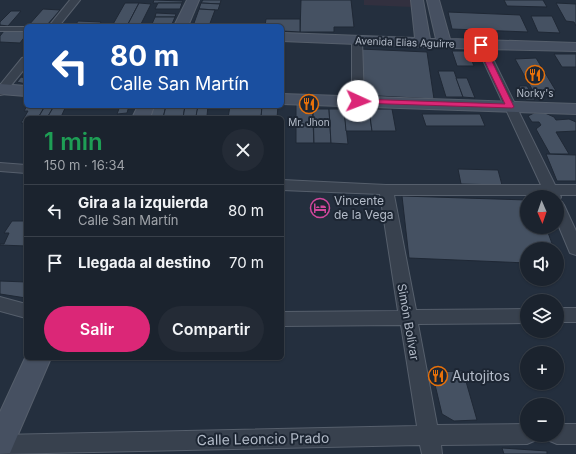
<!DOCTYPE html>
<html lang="es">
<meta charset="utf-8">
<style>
:root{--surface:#1b232e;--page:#242b36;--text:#f1f3f6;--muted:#a0a4aa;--line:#39404a;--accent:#db2777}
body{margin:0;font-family:Inter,sans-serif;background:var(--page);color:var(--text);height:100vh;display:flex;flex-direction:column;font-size:15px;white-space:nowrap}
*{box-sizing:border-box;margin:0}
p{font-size:13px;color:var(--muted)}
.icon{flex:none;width:22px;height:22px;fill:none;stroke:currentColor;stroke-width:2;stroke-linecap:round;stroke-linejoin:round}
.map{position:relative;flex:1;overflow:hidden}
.panel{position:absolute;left:24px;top:116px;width:260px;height:244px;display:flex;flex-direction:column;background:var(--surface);border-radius:6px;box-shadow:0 1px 3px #0004,0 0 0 1px var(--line)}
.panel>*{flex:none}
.top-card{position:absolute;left:24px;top:24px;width:260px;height:84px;border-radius:6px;box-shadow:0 1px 3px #0004,0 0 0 1px var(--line);background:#1a4fa0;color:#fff;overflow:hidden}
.needle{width:26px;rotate:178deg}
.fabs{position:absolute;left:520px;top:190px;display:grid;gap:8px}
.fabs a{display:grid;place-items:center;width:44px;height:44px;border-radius:50%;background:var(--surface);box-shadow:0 1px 3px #0004,0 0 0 1px var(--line);font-size:20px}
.pin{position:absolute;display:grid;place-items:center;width:34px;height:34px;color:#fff;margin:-17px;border-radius:8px;box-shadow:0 2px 6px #0006}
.me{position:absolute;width:44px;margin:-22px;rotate:92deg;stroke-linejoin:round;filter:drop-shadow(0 0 3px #0008)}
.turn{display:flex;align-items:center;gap:14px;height:84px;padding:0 20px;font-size:18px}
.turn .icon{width:52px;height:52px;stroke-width:2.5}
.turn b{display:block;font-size:28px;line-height:34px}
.round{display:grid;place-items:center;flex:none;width:42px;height:42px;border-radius:21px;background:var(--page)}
.overview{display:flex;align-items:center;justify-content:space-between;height:68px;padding:0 20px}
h1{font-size:24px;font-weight:600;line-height:30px;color:#1e9e55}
.button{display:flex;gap:8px;margin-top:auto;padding:8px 20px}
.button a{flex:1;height:46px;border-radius:24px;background:var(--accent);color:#fff;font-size:16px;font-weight:600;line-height:46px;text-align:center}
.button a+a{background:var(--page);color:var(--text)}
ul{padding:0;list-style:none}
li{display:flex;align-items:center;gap:12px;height:52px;padding:0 20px;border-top:1px solid var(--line)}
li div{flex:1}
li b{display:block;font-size:15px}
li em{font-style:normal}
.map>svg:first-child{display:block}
.medical{fill:#32303f}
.building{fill:#455162;stroke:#1f2835}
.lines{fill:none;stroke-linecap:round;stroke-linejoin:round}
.pedestrian-casing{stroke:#565f6c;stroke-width:2}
.minor-casing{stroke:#565f6c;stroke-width:2}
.secondary-casing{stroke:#565f6c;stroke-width:2}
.pedestrian{fill:#38414e;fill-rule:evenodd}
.minor{fill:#38414e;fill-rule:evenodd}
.secondary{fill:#465061;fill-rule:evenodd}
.route{fill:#db2777;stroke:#8e194d}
.labels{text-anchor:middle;stroke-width:4;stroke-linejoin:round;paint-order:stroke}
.far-street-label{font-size:10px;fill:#b4bcc9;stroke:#1d2633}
.far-poi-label{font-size:10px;fill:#b4bcc9;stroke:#1d2633}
.poi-label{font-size:12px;fill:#b4bcc9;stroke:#1d2633;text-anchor:start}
.street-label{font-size:12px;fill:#b4bcc9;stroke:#1d2633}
.near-poi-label{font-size:14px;fill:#b4bcc9;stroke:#1d2633;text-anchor:start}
.near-street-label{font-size:14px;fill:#b4bcc9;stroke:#1d2633}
</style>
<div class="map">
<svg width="576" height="454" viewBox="0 0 576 454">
<rect width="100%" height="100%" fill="#242f3e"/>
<polygon class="medical" points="364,0 411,0 412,7 364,5"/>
<g class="building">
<polygon points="154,0 183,1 182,3 153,3"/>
<polygon points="203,0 221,0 220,4 201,3"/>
<polygon points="301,0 351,0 354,27 334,27 334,32 300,32"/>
<polygon points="504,0 543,0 547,7 507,6"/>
<polygon points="125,3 139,3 127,26 112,26"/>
<polygon points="139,3 151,4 140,26 127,26"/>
<polygon points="158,3 182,3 180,9 155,9"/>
<polygon points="201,3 220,4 218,10 199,9"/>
<polygon points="556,3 576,4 576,26 574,22 566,21"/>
<polygon points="43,9 60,10 47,25 28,26"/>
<polygon points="199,9 215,10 209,26 193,26"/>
<polygon points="11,11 21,11 8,26 0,25 0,22"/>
<polygon points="448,12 520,15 528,32 452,29"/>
<polygon points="156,13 176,14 175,17 155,17"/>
<polygon points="531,16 552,16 560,33 538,32"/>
<polygon points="155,17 175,17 172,24 152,24"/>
<polygon points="266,19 300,19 300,32 282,31 282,26 265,26"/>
<polygon points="78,21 101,22 99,26 75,26"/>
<polygon points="4,31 26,31 26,35 20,43 0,42 0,36"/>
<polygon points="360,49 427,52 434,99 360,95"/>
<polygon points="452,51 468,51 474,66 457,66"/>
<polygon points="554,54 576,54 576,67 562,67"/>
<polygon points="536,58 556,91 533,91 515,59"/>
<polygon points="438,71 454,71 463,97 446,97"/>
<polygon points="21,77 26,78 26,84 17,82"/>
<polygon points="456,78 467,78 475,98 463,97"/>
<polygon points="519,86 527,86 535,100 526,100"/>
<polygon points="296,102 312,102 314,143 296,143"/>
<polygon points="27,106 45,106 38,118 26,118 26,123 21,123 28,111 24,111"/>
<polygon points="45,106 54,106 47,118 38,118"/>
<polygon points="54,106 66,106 61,117 63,118 47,118"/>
<polygon points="120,106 129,106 127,113 117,114"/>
<polygon points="151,106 166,106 163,118 148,118"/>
<polygon points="166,106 185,106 183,118 163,118"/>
<polygon points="185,106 198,106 196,118 183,118"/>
<polygon points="198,106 208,106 207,116 196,116"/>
<polygon points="230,106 262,106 261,118 228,118"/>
<polygon points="262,106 278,106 277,118 261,118"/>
<polygon points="313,109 329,109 331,143 314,143"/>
<polygon points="329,109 344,109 348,144 331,143"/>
<polygon points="344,109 369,109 372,131 346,131"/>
<polygon points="369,109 392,109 396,131 372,131"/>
<polygon points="534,113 545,113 554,117 556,120 569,119 576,122 576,131 556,132 569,154 550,154 536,129 541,125 539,122 532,122 528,116"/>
<polygon points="422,114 480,114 485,126 426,126"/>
<polygon points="546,154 576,155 576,181 557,181"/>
<polygon points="458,169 498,170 502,185 461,184"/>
<polygon points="402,196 527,200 527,227 546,227 554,249 527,249 527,263 409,258"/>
<polygon points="12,221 26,221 26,246 0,245 0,244 4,244 9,233 4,233"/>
<polygon points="0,281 26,282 26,298 0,294"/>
<polygon points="463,371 477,420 454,421 442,414 432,372"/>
<polygon points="502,448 547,451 547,454 504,454"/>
</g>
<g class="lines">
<defs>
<rect id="pedestrian" x="0" y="27" width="26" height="4"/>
<g id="minor">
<polygon points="70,0 80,0 59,26 49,26"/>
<polygon points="357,37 362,40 364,101 362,103 354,103 352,101 352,40"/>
<polygon points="481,42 486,45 555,185 576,185 576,195 560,195 561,197 559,201 562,202 564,205 576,231 576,255 570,253 557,222 557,197 547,197 546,195 394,195 416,310 527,309 527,323 418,324 437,425 527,424 527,435 537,435 534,441 527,444 441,445 442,454 422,454 420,445 0,454 0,435 417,426 401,325 282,326 282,312 398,311 380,194 282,190 282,180 386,185 541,185 476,45"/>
<polygon points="26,57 26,67 4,94 0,95 0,85 22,58"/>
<polygon points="0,163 26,165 26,173 0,171"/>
<polygon points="0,297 26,304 26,318 0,311"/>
<rect x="557" y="308" width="19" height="14"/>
<polygon points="557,424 576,424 576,444 557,444 550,441 547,435 557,435"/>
</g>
<g id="secondary">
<polygon points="187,0 199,0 188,26 174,26"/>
<polygon points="411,0 423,0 430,39 436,39 427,0 439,0 450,39 576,43 576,51 481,49 282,41 282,33 415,38"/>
<polygon points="0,84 26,86 26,96 0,94"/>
<polygon points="282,94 576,104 576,114 282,104"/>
<polygon points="138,106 154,106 150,118 132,118"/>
<polygon points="26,356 26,358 51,358 10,453 0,454 0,412"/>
</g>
</defs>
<use href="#pedestrian" class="pedestrian-casing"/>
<use href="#minor" class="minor-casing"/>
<use href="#secondary" class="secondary-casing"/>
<use href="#pedestrian" class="pedestrian"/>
<use href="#minor" class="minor"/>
<use href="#secondary" class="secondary"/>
</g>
<polygon class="route" points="478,43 484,45 514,107 512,108 358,103 355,101 358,99 505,104 477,45"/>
<defs>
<symbol id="restaurant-ring" viewBox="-11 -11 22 22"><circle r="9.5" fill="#1d2633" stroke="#e8710a" stroke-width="1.5"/><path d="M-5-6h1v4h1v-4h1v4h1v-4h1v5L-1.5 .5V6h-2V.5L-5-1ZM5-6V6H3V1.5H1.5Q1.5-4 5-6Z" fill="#e8710a"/></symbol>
<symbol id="hotel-ring" viewBox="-11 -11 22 22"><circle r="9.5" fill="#1d2633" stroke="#d1479c" stroke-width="1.5"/><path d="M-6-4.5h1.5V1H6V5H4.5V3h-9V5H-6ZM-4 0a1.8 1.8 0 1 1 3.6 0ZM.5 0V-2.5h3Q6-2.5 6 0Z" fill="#d1479c"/></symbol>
</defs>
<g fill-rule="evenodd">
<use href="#restaurant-ring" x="524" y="64" width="22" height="22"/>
<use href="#restaurant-ring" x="298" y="93" width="22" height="22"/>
<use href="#hotel-ring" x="309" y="197" width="22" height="22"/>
<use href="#restaurant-ring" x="427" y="365" width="22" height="22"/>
</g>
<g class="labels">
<g class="far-street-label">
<text transform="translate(405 42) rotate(2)" y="4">Avenida Elias Aguirre</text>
</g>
<g class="far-poi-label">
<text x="535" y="97">Norky's</text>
<text x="309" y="126">Mr. Jhon</text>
</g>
<g class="poi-label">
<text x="334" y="205">Vincente<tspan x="334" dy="14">de la Vega</tspan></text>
</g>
<g class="street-label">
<text transform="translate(408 322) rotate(80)" y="4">Simón Bolívar</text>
</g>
<g class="near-poi-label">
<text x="452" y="381">Autojitos</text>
</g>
<g class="near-street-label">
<text transform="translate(263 439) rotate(-1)" y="5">Calle Leoncio Prado</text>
</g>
</g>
</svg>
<div class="fabs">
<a><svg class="needle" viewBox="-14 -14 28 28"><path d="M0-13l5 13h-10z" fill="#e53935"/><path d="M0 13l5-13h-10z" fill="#a0a4aa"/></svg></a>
<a><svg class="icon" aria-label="sound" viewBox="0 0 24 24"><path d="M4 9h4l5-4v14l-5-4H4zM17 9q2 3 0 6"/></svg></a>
<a><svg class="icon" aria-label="layers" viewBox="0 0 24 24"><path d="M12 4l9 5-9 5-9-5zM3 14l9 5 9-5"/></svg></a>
<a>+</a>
<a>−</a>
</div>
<div class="pin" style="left:481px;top:45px;background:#d93025"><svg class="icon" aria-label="arrive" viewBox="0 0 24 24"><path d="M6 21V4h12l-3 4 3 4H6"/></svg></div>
<svg class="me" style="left:358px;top:101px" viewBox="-20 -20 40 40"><circle r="19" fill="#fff"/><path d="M0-13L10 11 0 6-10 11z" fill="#db2777"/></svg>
<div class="top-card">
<div class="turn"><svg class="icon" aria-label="left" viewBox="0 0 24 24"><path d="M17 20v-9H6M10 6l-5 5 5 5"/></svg><div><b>80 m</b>Calle San Martín</div></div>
</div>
<section class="panel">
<div class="overview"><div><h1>1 min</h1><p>150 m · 16:34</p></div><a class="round"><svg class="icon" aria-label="close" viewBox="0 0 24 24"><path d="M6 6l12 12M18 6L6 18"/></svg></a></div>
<ul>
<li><svg class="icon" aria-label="left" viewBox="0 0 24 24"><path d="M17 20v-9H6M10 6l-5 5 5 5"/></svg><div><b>Gira a la izquierda</b><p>Calle San Martín</p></div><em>80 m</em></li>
<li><svg class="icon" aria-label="arrive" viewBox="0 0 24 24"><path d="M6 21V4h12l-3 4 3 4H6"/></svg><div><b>Llegada al destino</b></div><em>70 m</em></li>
</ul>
<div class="button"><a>Salir</a><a>Compartir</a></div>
</section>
</div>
